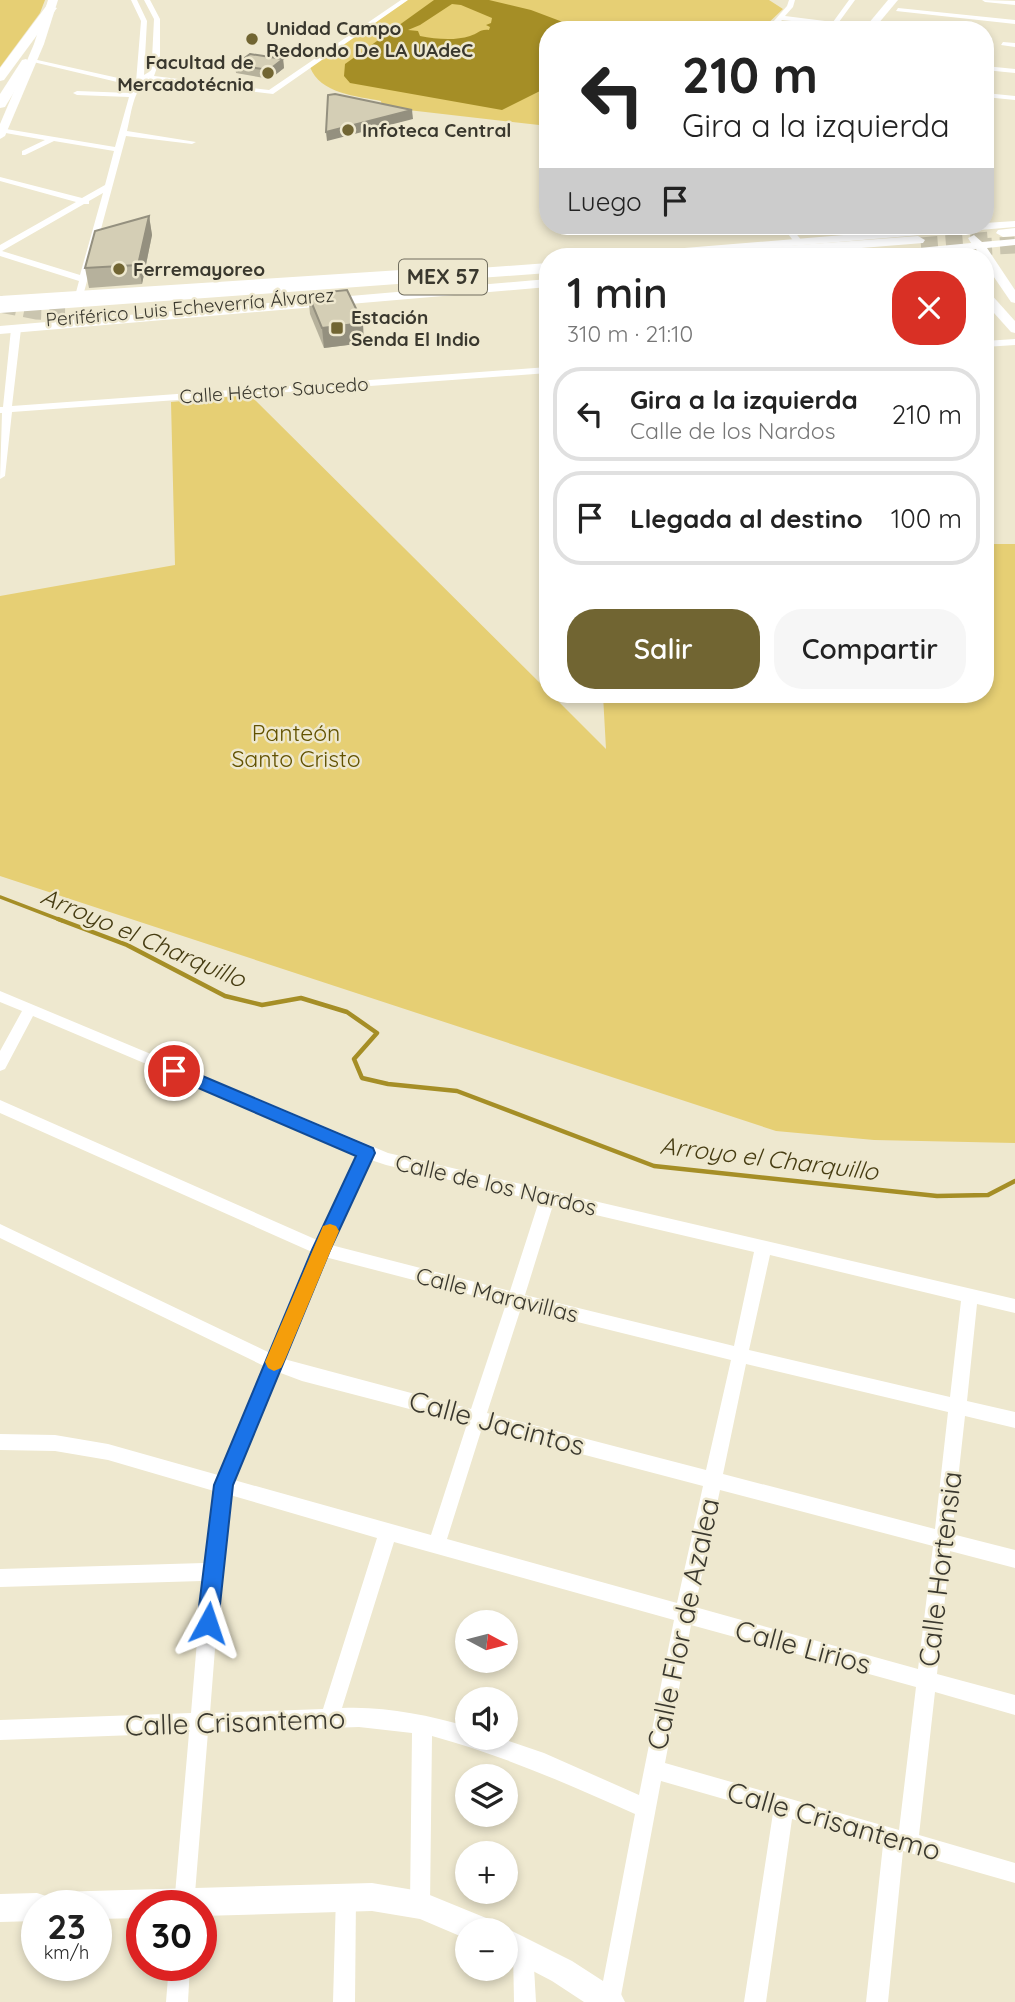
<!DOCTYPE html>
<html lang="es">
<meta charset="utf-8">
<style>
:root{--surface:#fff;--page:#f6f6f6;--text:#222;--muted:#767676;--line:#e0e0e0;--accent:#716532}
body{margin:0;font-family:Quicksand,sans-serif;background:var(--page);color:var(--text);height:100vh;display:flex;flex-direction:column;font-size:26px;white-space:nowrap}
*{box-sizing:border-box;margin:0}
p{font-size:23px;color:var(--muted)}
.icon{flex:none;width:38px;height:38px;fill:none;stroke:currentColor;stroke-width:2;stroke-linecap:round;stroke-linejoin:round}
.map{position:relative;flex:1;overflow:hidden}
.sheet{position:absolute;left:539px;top:248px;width:455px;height:455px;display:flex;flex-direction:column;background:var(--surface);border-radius:28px;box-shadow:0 4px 10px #0003}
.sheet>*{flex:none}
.top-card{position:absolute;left:539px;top:21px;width:455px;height:214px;border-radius:28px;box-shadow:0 4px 10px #0003;background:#fff;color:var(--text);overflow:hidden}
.needle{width:46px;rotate:97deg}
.tools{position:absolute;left:455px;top:1610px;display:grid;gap:14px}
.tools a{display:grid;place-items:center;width:63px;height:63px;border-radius:50%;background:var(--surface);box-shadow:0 4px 10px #0003;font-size:35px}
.speed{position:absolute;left:21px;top:1890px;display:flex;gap:14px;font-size:35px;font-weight:700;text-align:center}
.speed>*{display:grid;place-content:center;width:91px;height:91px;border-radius:50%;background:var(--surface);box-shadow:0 4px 10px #0003;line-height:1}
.speed small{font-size:18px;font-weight:400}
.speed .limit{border:10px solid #d22;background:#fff;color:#111}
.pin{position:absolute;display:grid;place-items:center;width:60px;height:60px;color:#fff;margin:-30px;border:4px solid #fff;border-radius:50%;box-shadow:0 2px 7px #0007}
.me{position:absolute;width:77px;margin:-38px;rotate:5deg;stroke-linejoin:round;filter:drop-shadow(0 0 5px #0008)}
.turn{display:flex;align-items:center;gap:24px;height:147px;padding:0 28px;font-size:32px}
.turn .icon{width:91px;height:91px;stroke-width:2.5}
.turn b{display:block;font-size:49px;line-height:60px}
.then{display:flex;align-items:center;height:66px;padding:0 28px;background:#0003;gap:14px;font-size:26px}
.round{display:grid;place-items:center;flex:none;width:74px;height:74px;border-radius:28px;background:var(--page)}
.overview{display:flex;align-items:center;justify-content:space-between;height:119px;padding:0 28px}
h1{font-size:42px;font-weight:600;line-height:52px}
.cta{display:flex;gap:14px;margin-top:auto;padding:14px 28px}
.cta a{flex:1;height:80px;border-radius:28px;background:var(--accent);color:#fff;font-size:28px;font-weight:600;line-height:80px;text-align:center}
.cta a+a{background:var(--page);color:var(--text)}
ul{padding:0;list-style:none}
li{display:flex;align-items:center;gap:21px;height:94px;margin:0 14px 10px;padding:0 14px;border:4px solid var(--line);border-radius:28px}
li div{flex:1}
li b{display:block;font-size:26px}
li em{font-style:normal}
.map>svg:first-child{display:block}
.green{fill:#e6cf74}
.water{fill:#a58e26;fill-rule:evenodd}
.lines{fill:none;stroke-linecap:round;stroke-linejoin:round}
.stream-far1{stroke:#a58e26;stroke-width:3.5}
.stream{stroke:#a58e26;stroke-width:4.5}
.highway-tunnel{stroke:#cac5af;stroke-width:17;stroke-dasharray:17 8;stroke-linecap:butt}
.street{fill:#fff;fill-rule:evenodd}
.secondary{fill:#fff;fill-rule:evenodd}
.primary{fill:#fff;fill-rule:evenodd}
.highway{fill:#fff;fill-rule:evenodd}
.wall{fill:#b6b19c}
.shaded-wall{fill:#94907f}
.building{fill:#d4ceb5;stroke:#94907f;stroke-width:2}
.route{fill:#1a73e8;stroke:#114b97;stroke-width:2}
.slow{fill:#f59e0b}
.poi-dot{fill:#716532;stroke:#eee8cf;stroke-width:2.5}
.labels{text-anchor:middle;stroke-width:5;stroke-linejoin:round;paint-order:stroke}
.far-poi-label{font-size:19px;font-weight:bold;fill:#3a382e;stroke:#eee8cf;text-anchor:start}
.far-street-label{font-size:19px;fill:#3a382e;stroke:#eee8cf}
.shield{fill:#eee8cf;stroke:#706d5e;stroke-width:2}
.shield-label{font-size:21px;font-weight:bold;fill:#3a382e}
.park-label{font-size:23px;fill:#625200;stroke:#eee8cf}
.street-label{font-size:23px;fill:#3a382e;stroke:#eee8cf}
.water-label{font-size:24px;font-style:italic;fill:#463c12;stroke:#eee8cf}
.near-street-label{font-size:28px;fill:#3a382e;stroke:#eee8cf}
</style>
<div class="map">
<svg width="1015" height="2002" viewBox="0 0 1015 2002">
<rect width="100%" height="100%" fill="#eee8cf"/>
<g class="green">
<polygon points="0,0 45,0 40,13 0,67"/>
<path d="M407 0H769L783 9 761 30H548V126L382 107 381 101C357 96 320 94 310 67Z"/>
<polygon points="250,395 548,691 548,695 552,695 606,749 603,695 985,695 985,544 1015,544 1015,1143 874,1140 776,1131 0,876 0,596 175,565 171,402"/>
</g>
<path class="water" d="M434 0H489L531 10 584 30H548V87L502 110 350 83 344 76 345 64ZM452 4 461 5 492 18 491 23 486 25 490 27 489 30C479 29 478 34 470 36 454 41 436 39 420 36L418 31 408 30 420 25Z"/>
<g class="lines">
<polyline class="stream-far1" points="0,897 63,921"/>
<polyline class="stream" points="58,919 127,945 225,996 262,1005 301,998 347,1012 377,1033 354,1059 362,1078 388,1084 457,1091 654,1166 937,1196 988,1195 1015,1181"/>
<g class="highway-tunnel">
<polyline points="921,246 990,240"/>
<polyline points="975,247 1015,245"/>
<polyline points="0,304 36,311 65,312"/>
</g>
<g class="street">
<path d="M131 0H137L147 21 144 75 149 72 152 59 154 19 144 0H150L160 19V59L154 76 269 90 401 0H408L273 94 149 80C133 87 131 116 127 131L196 142 192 144 126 136 83 296 79 299 75 296 79 281 0 256V245L76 202 0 181V177L82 198 105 185 114 151 54 141 25 155H22V151L45 140 0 132V128L115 147 129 97 77 95 73 93 77 91 130 93 134 86 29 61 33 59 136 82 141 21ZM103 193 80 275 2 251 84 204H89V201Z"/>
<polygon points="789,0 795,0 793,7 785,16 833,22 849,0 855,0 839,22 885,29 836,26 834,30 827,30 830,25 782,20 773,30 766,30 787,6"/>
<polygon points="982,0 1015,1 1015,5 985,2"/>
<polygon points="898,8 1015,20 1015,24 896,11"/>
<polygon points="1003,42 1015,43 1015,47 1001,45"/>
<polygon points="985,66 1015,69 1015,73 985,70"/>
<polygon points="985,93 1015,96 1015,100 985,97"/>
<polygon points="782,226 790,226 802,241 801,243 795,243"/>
<polygon points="896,226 904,226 906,230 899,232"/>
<polygon points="16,326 21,329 12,406 548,367 548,373 12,412 5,476 0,479 2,413 0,413 0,407 3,407 11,329"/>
<polygon points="1015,339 1015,345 985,347 985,341"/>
<path d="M0 991 388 1153 1015 1299V1313L977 1304 967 1401 1015 1412V1428L965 1416 952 1534 1015 1550V1568L950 1551 937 1674 1015 1695V1715L935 1692 919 1835 1015 1863V1883L903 1851 888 2002H866L883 1845 792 1819 766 2002H744L773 1813 661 1781 620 2001 599 2002 635 1814C568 1784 502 1755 432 1736L430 1905 427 1912 420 1915 413 1912 410 1905 412 1733 359 1727 208 1732 194 1906H174L189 1733 0 1740V1720L191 1713 202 1581 0 1587V1569L204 1563 214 1491 108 1460 55 1451 0 1450V1434L55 1435 108 1444 218 1475 264 1366 0 1238V1224L270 1353 312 1252 0 1113V1100L317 1240 359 1154 33 1016 5 1069 0 1071V1051L22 1011 0 1002ZM371 1160 386 1165 539 1201 510 1291 331 1245ZM553 1205 754 1252 734 1346 525 1295ZM770 1255 961 1301 950 1397 749 1350ZM325 1257 506 1304 471 1409 284 1359ZM521 1308 731 1360 706 1470 487 1413ZM746 1364 948 1412 935 1529 723 1474ZM278 1372 302 1381 467 1424 431 1535 234 1480ZM482 1428 703 1486 677 1603 447 1539ZM720 1490 933 1546 918 1669 695 1607ZM230 1495 377 1538 323 1709 210 1713 221 1572ZM394 1542 674 1620 639 1795 544 1753 500 1738H467V1726C426 1715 385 1706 342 1708ZM691 1625 916 1687 899 1830 665 1763Z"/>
<polygon points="346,1886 353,1889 356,1896 355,2002 333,2002 336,1896 339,1889"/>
<polygon points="523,1940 530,1943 533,1950 536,2002 514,2002 513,1950 516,1943"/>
<polygon points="169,1965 190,1965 188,2002 166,2002"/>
</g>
<g class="secondary">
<polygon points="888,0 898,0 873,30 863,30"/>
<polygon points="39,41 44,44 5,136 0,139 0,124 34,44"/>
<polygon points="1015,221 1015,227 662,257 617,257 623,253 953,226 985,226 985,223"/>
<polygon points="974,235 982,242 1015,239 1015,245 987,248 1015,290 1015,303 1011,302 985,264 985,257 981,257 976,249 899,257 861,257 867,253 971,243 968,238"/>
<polygon points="401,270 407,274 405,277 0,304 0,296"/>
<polygon points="548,279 548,287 0,334 0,326"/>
<polygon points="985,291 989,292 1015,321 1015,333 1011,332 985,303"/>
<polygon points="372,1883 420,1891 491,1920 495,1930 467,1930 467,1939 420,1919 372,1911 201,1916 201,1906 142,1906 142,1918 96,1919 96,1906 37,1906 37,1921 0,1922 0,1894 37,1893 46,1896 56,1892"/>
<polygon points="506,1928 572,1961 620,1992 625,2002 584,2002 552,1981 506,1957 506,1930 500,1930"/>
</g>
<polygon class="primary" points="48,0 58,0 44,44 39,47 34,44"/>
<g class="highway">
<polygon points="47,5 57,8 4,80 0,81 0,68"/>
<polygon points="26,59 32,63 5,107 0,108 0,94 22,60"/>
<polygon points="1015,228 1015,236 1003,237 996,233 998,230"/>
<polygon points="918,236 925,240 923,243 750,257 687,257 694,253"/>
<polygon points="548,263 548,273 0,313 0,303"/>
</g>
</g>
<g class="wall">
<polygon points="283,59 284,68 270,79 236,73 235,65"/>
<polygon points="149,216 152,235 142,284 89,288 85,268"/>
<polygon points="308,294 364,343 324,348 310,314"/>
</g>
<g class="shaded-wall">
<polygon points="283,59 284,68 270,79 269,70"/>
<polygon points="412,110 413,119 327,141 326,132"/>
<polygon points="149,216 152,235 142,284 138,265"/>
<polygon points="363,323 364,343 324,348 322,328"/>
</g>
<g class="building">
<polygon points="250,54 283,59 269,70 235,65"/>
<polygon points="335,94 412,110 326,132 328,95"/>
<polygon points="149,216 138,265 85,268 95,231"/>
<polygon points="347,290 363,323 322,328 308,294"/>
</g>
<polygon class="route" points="174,1064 373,1148 375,1153 330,1250 233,1485 218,1623 215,1630 208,1633 200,1630 197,1623 214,1485 312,1250 356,1156 168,1075 166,1071 168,1066"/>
<polygon class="slow" points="330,1224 336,1226 339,1231 284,1362 281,1368 274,1371 268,1368 265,1362 321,1231 323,1226"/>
<g class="poi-dot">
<circle cx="252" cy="39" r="7"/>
<circle cx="268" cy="73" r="7"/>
<circle cx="348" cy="130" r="7"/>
<circle cx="119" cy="269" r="7"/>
<rect x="330" y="321" width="14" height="14" rx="3.5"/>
</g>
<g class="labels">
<g class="far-poi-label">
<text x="266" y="35">Unidad Campo<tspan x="266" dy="22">Redondo De LA UAdeC</tspan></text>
<text x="254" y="69" text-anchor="end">Facultad de<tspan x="254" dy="22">Mercadotécnia</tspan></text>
<text x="362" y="137">Infoteca Central</text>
<text x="133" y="276">Ferremayoreo</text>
<text x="351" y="324">Estación<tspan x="351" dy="22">Senda El Indio</tspan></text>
</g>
<g class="far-street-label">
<text transform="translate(190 307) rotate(-5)" y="7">Periférico Luis Echeverría Álvarez</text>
<text transform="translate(274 390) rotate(-4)" y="7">Calle Héctor Saucedo</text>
</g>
<rect class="shield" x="399" y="259.5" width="88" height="35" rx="5"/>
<g class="shield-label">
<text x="443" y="284">MEX 57</text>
</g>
<g class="park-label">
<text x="296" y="741">Panteón<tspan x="296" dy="26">Santo Cristo</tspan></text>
</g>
<g class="street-label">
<text transform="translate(496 1185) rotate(13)" y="8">Calle de los Nardos</text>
<text transform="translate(497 1295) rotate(14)" y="8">Calle Maravillas</text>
</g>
<g class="water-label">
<text transform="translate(143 938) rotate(23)" y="8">Arroyo el Charquillo</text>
<text transform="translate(769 1159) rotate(7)" y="8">Arroyo el Charquillo</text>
</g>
<g class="near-street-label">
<text transform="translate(497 1423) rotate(15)" y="10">Calle Jacintos</text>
<text transform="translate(940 1569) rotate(-83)" y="10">Calle Hortensia</text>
<text transform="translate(683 1624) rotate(-78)" y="10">Calle Flor de Azalea</text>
<text transform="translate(803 1647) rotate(15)" y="10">Calle Lirios</text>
<text transform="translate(235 1722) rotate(-2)" y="10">Calle Crisantemo</text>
<text transform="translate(834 1821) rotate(16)" y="10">Calle Crisantemo</text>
</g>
</g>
</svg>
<div class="tools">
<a><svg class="needle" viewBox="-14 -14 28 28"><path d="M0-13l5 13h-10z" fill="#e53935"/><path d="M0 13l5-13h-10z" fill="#767676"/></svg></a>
<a><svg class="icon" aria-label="sound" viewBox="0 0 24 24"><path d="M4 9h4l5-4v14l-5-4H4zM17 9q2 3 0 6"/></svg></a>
<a><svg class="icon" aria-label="layers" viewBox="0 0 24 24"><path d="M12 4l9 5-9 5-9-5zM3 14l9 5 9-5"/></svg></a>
<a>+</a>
<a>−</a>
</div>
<div class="speed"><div>23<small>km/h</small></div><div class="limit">30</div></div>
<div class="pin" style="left:174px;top:1071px;background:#d93025"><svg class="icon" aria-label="arrive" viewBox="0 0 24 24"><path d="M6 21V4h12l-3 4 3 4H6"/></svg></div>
<svg class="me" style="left:208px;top:1623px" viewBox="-20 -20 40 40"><path d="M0-17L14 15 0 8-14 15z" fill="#1a73e8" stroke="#fff" stroke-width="4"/></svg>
<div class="top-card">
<div class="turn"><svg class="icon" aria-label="left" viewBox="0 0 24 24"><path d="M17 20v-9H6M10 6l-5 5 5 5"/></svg><div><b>210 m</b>Gira a la izquierda</div></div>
<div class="then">Luego<svg class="icon" aria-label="arrive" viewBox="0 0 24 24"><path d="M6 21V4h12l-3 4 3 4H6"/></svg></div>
</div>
<section class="sheet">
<div class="overview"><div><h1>1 min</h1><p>310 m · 21:10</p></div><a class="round" style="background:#d93025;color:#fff"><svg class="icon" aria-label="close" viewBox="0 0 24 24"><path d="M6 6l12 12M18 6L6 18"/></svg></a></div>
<ul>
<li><svg class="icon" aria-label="left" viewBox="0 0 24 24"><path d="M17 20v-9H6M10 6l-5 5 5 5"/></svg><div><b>Gira a la izquierda</b><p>Calle de los Nardos</p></div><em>210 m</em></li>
<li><svg class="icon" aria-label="arrive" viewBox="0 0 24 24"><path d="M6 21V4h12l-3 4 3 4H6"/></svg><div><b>Llegada al destino</b></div><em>100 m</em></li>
</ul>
<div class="cta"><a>Salir</a><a>Compartir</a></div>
</section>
</div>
